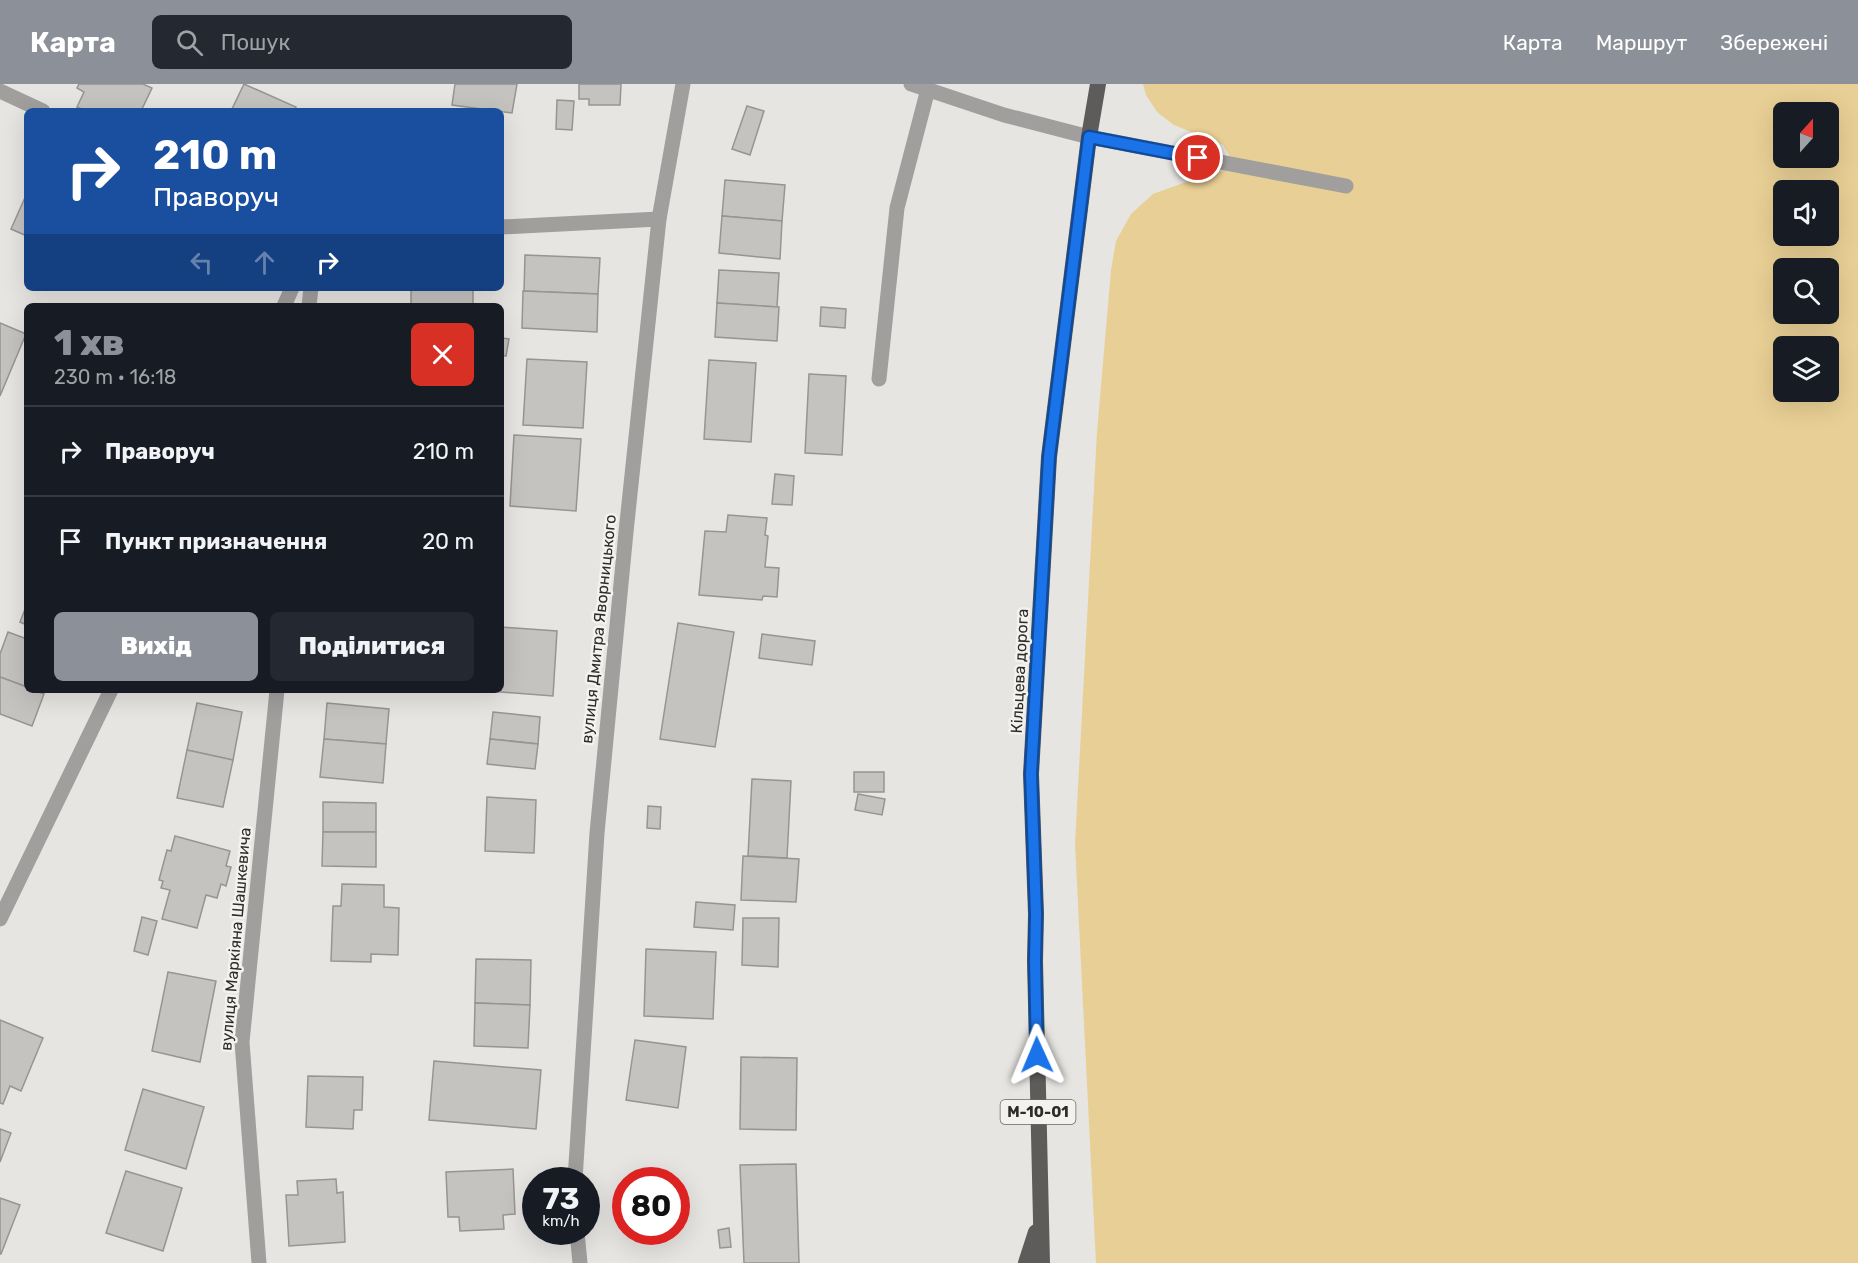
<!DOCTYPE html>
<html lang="uk">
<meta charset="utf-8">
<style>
:root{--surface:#171b24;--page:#242831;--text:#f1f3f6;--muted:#9ea1a6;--line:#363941;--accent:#8c9099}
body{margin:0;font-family:Rubik,sans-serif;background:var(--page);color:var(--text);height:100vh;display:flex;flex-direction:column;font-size:22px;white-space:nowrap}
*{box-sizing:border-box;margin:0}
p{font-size:20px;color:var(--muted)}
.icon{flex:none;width:33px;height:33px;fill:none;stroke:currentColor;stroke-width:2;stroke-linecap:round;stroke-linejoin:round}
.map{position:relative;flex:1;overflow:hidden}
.side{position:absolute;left:24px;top:219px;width:480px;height:390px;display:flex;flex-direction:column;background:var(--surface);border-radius:9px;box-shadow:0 6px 24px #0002}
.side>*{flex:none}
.top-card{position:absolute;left:24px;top:24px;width:480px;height:183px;border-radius:9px;box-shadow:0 6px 24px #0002;background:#1a4fa0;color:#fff;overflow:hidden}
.needle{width:39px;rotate:21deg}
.fabs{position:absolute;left:1773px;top:18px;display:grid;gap:12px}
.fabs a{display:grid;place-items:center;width:66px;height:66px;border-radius:9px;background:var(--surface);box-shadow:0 6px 24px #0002;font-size:30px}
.speed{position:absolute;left:522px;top:1083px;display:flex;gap:12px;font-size:30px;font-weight:700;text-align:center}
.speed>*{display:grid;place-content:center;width:78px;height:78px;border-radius:50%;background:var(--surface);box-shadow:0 6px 24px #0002;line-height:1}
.speed small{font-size:15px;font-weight:400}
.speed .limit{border:9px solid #d22;background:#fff;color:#111}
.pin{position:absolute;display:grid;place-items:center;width:51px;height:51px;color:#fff;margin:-26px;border:3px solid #fff;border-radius:50%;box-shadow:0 2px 6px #0007}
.me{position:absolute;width:66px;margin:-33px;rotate:359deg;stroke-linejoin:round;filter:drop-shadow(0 0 4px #0008)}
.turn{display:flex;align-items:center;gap:21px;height:126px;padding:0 30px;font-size:27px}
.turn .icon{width:78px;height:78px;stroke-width:2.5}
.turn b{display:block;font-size:42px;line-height:51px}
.lanes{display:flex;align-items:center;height:57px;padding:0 30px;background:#0003;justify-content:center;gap:30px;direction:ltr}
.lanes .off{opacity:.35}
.round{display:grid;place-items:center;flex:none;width:63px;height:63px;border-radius:9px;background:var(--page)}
.overview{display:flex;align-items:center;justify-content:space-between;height:102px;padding:0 30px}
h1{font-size:36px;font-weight:800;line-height:45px;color:var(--accent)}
.cta{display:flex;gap:12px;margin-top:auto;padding:12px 30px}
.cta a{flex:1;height:69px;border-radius:9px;background:var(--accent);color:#fff;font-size:24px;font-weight:800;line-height:69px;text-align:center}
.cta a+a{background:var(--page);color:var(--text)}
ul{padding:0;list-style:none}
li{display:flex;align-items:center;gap:18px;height:90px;padding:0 30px;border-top:2px solid var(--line)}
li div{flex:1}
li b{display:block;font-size:22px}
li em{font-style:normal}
header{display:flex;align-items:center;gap:36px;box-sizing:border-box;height:84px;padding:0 30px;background:var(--accent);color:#fff}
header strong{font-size:28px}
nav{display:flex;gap:33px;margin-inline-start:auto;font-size:21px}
.search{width:420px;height:54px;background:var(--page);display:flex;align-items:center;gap:15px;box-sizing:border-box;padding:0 21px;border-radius:9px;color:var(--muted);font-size:22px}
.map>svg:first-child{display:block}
.green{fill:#e8cf95;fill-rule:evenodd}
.building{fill:#c4c3c0;stroke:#969592;stroke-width:1.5}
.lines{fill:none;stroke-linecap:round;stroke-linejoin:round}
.service{stroke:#a09f9e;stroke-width:15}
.minor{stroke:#a09f9e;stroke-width:15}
.trunk{stroke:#5d5c5a;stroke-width:16}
.route-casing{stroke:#114b97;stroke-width:15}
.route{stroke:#1a73e8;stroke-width:10}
.labels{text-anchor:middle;stroke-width:5;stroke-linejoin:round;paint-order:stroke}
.shield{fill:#f4f2ef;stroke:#696766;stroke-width:1.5}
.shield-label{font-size:15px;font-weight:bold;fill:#2d2c2b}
.street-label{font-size:16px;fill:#2d2c2b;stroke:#f4f2ef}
</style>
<header>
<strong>Карта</strong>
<div class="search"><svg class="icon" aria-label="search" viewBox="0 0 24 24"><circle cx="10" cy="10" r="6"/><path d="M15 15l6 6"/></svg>Пошук</div>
<nav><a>Карта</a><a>Маршрут</a><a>Збережені</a></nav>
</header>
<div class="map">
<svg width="1858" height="1179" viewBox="0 0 1858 1179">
<rect width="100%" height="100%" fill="#e6e5e2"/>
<path class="green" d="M1143 0H1858V1179H1096L1075 760 1097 348 1111 186 1116 157 1131 130 1153 110 1211 89 1226 86 1230 73 1223 61 1174 41 1157 28 1146 11ZM1784 28H1828V74H1784ZM1784 106H1828V152H1784ZM1784 184H1828V230H1784ZM1784 262H1828V308H1784Z"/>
<g class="building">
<polygon points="79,0 143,0 152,4 141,27 86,27 77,23 84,8 77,4"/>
<polygon points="244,0 296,23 294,27 231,27"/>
<polygon points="455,0 517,0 512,29 452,21"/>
<polygon points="579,0 621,0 620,21 589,21 589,15 579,15"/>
<polygon points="557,16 574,17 572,46 556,45"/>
<polygon points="747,22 764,27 750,71 732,65"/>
<polygon points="725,96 785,101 782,137 722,132"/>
<polygon points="27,109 27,152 11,145"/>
<polygon points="722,132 782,137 780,175 719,169"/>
<polygon points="525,171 600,174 598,210 524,207"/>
<polygon points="719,186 779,189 777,223 717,219"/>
<polygon points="411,204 473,204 473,222 387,222 387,220 411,220"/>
<polygon points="523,207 598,210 597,248 522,244"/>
<polygon points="717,219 779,223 777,257 715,253"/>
<polygon points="821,223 846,225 845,244 820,242"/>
<polygon points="0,239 26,250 0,312"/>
<polygon points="501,254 509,255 506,272 501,271"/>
<polygon points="527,275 587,278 583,344 523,341"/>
<polygon points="709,276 756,279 751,358 704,355"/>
<polygon points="809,290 846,292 842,371 805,369"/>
<polygon points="514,351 581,355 576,427 510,422"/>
<polygon points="775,390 794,392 792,421 772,420"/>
<polygon points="728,431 767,434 765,451 768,452 765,483 779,484 777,513 763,512 762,516 699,511 705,447 726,448"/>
<polygon points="27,520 27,541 20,538"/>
<polygon points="678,539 734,548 715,663 660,655"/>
<polygon points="501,543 557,547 553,612 488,607 501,606"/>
<polygon points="8,548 27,555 27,603 0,593 0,570"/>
<polygon points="762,550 815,557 812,581 759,574"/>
<polygon points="0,593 27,603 27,606 34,606 44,610 32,642 0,630"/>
<polygon points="197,619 242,628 233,676 187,666"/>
<polygon points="327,619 389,625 386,660 324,655"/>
<polygon points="493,628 540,633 538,660 490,655"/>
<polygon points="324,655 386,660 383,699 320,693"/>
<polygon points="490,655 538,660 535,685 487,680"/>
<polygon points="187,666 233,676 223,723 177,714"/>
<rect x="854" y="688" width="30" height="20"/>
<polygon points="752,695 791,697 787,774 748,772"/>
<polygon points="858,710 885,715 882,731 855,726"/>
<polygon points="487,713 536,716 534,769 485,767"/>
<polygon points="323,718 376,719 376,748 323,748"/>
<polygon points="648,722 661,723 660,745 647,744"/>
<polygon points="323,748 376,748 376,783 322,782"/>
<polygon points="175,752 230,767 226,782 231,783 226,802 221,800 217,814 206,811 197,844 162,835 170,806 161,804 163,797 159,796 167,766 171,767"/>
<polygon points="743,772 799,775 796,818 741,816"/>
<polygon points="342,800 384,801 384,823 399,824 398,871 371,870 371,878 331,877 333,822 341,822"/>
<polygon points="696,818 735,821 733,846 694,843"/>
<polygon points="142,833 157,837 148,871 134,867"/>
<polygon points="743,834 779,834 778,883 742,881"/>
<polygon points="646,865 716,868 713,935 644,932"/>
<polygon points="476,875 531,876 530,921 475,919"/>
<polygon points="168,888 216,897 200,978 152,967"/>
<polygon points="475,919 530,921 528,964 474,962"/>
<polygon points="0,936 43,954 21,1007 10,1002 3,1020 0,1019"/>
<polygon points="635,956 686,963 678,1024 626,1016"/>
<polygon points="741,973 797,974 796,1046 740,1045"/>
<polygon points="434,977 541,986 536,1045 429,1036"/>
<polygon points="308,992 363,993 362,1026 354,1026 353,1045 306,1043"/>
<polygon points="143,1005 204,1023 186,1085 125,1066"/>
<polygon points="0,1045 11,1049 0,1078"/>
<polygon points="796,1080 799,1179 744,1179 740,1081"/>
<polygon points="513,1085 515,1130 503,1131 504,1145 460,1147 459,1133 448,1133 446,1088"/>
<polygon points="126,1087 182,1104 163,1167 106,1149"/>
<polygon points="336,1095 337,1109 343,1108 345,1158 289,1162 286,1111 298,1111 297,1097"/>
<polygon points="0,1114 20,1121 1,1170 0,1170"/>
<polygon points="729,1144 731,1163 720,1164 718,1146"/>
</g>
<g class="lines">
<polyline class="service" points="879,295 897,124 928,5"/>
<g class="minor">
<polyline points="911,0 1004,31 1089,53 1346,102"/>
<polyline points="0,7 43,27"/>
<polyline points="501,143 659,135"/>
<polyline points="284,222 292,204"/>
<polyline points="309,222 311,204"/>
<polyline points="0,835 111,606"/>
<polyline points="575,1096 597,749 626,448 659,135 683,0"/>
<polyline points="577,1148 580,1179"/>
<polyline points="259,1179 242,958 277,606"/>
</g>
<g class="trunk">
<polyline points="1026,1179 1036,1148"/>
<polyline points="1042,1179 1035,877 1036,830 1031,690 1049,373 1089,53 1098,0"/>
</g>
</g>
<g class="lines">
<defs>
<polyline id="route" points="1037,971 1035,877 1036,830 1031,690 1049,373 1089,53 1198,74"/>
</defs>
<use href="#route" class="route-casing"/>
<use href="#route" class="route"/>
</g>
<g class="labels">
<rect class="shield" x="1000.5" y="1016" width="75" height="24" rx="4.5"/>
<g class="shield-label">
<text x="1038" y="1033">М-10-01</text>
</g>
<g class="street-label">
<text transform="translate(598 545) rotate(-84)" y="6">вулиця Дмитра Яворницького</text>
<text transform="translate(1019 587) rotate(-87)" y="6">Кільцева дорога</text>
<text transform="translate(235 855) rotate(-85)" y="6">вулиця Маркіяна Шашкевича</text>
</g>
</g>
</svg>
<div class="fabs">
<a><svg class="needle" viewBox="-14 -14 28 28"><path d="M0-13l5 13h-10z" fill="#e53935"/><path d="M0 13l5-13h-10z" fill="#9ea1a6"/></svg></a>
<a><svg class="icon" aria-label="sound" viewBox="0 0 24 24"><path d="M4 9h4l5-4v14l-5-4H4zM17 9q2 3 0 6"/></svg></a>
<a><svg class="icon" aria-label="search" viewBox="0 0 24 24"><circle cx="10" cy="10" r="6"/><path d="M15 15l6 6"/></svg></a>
<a><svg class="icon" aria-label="layers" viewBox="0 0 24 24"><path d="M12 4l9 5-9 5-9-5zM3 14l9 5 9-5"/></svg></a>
</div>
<div class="speed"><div>73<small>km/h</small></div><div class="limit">80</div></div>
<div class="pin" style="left:1198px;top:74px;background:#d93025"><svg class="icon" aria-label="arrive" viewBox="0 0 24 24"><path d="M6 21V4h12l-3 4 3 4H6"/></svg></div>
<svg class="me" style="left:1037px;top:971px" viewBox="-20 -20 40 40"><path d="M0-17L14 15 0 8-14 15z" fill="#1a73e8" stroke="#fff" stroke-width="4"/></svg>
<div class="top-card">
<div class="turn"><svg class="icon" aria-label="right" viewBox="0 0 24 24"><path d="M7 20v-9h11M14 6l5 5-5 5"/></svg><div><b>210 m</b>Праворуч</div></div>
<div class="lanes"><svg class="icon off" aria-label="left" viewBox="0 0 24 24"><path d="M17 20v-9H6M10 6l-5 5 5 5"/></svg><svg class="icon off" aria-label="ahead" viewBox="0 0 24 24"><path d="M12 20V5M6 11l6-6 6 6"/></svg><svg class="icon" aria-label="right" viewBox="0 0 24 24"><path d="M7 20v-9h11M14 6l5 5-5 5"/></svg></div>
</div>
<section class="side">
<div class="overview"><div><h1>1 хв</h1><p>230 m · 16:18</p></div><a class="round" style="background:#d93025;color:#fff"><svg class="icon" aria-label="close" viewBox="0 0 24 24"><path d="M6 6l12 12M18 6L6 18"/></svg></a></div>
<ul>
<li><svg class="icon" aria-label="right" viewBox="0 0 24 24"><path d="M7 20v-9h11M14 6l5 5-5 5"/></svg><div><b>Праворуч</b></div><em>210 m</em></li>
<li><svg class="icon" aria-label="arrive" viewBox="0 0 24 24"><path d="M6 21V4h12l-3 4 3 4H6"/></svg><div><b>Пункт призначення</b></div><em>20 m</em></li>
</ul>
<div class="cta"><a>Вихід</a><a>Поділитися</a></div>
</section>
</div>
